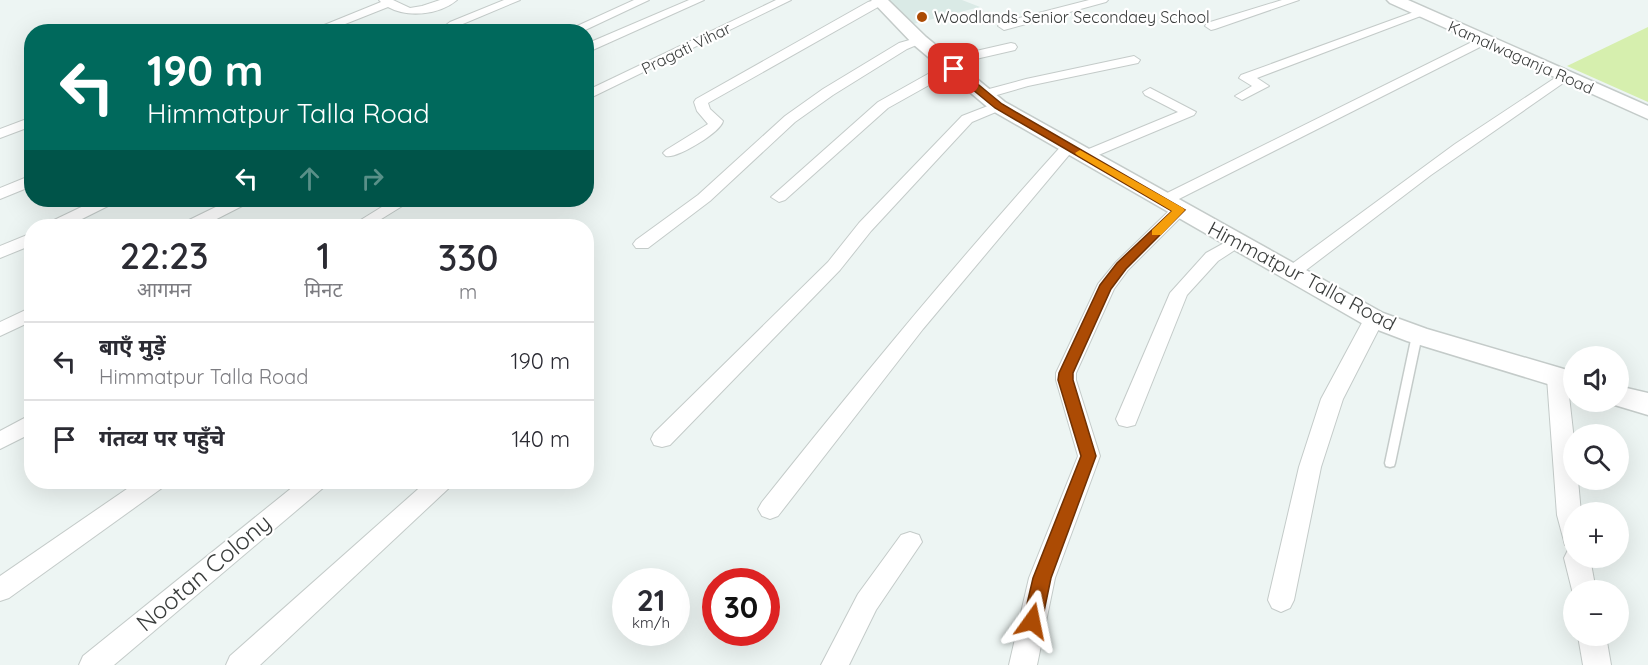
<!DOCTYPE html>
<html lang="hi">
<meta charset="utf-8">
<style>
:root{--surface:#fff;--page:#f2f2f3;--text:#2b2b33;--muted:#7c7c81;--line:#e1e1e2}
body{margin:0;font-family:Quicksand,"Noto Sans Devanagari",sans-serif;background:var(--page);color:var(--text);height:100vh;display:flex;flex-direction:column;font-size:22px;white-space:nowrap}
*{box-sizing:border-box;margin:0}
p{font-size:20px;color:var(--muted)}
.icon{flex:none;width:33px;height:33px;fill:none;stroke:currentColor;stroke-width:2;stroke-linecap:round;stroke-linejoin:round}
.map{position:relative;flex:1;overflow:hidden}
.drawer{position:absolute;left:24px;top:219px;width:570px;height:270px;display:flex;flex-direction:column;background:var(--surface);border-radius:24px;box-shadow:0 6px 24px #0002}
.drawer>*{flex:none}
.top-card{position:absolute;left:24px;top:24px;width:570px;height:183px;border-radius:24px;box-shadow:0 6px 24px #0002;background:#00695c;color:#fff;overflow:hidden}
.controls{position:absolute;left:1563px;top:346px;display:grid;gap:12px}
.controls a{display:grid;place-items:center;width:66px;height:66px;border-radius:50%;background:var(--surface);box-shadow:0 6px 24px #0002;font-size:30px}
.speed{position:absolute;left:612px;top:568px;display:flex;gap:12px;font-size:30px;font-weight:700;text-align:center}
.speed>*{display:grid;place-content:center;width:78px;height:78px;border-radius:50%;background:var(--surface);box-shadow:0 6px 24px #0002;line-height:1}
.speed small{font-size:15px;font-weight:400}
.speed .limit{border:9px solid #d22;background:#fff;color:#111}
.pin{position:absolute;display:grid;place-items:center;width:51px;height:51px;color:#fff;margin:-26px;border-radius:12px;box-shadow:0 3px 9px #0006}
.me{position:absolute;width:66px;margin:-33px;rotate:12deg;stroke-linejoin:round;filter:drop-shadow(0 0 4px #0008)}
.turn{display:flex;align-items:center;gap:21px;height:126px;padding:0 24px;font-size:27px}
.turn .icon{width:78px;height:78px;stroke-width:2.5}
.turn b{display:block;font-size:42px;line-height:51px}
.lanes{display:flex;align-items:center;height:57px;padding:0 24px;background:#0003;justify-content:center;gap:30px;direction:ltr}
.lanes .off{opacity:.35}
.eta{display:flex;justify-content:space-evenly;align-items:center;height:102px;text-align:center}
.eta b{font-size:36px;font-weight:600;line-height:42px}
ul{padding:0;list-style:none}
li{display:flex;align-items:center;gap:18px;height:78px;padding:0 24px;border-top:2px solid var(--line)}
li div{flex:1}
li b{display:block;font-size:22px}
li em{font-style:normal}
.map>svg:first-child{display:block}
.built{fill:#daeae6}
.green{fill:#d6efae}
.lines{fill:none;stroke-linecap:round;stroke-linejoin:round}
.lane-casing{stroke:#c4cbc9;stroke-width:3}
.street-casing{stroke:#c4cbc9;stroke-width:2}
.secondary-casing{stroke:#c4cbc9;stroke-width:3}
.lane{fill:#fff;fill-rule:evenodd}
.street{fill:#fff;fill-rule:evenodd}
.secondary{fill:#fff;fill-rule:evenodd}
.route{fill:#ac4b04;stroke:#703103;stroke-width:1.5}
.slow{fill:#f59e0b}
.poi-dot{fill:#ac4b04;stroke:#fff;stroke-width:2}
.labels{text-anchor:middle;stroke-width:4.5;stroke-linejoin:round;paint-order:stroke}
.far-poi-label{font-size:16px;fill:#3a3d3c;stroke:#fff;text-anchor:start}
.far-street-label{font-size:16px;fill:#3a3d3c;stroke:#fff}
.street-label{font-size:20px;fill:#3a3d3c;stroke:#fff}
.near-street-label{font-size:24px;fill:#3a3d3c;stroke:#fff}
</style>
<div class="map">
<svg width="1648" height="665" viewBox="0 0 1648 665">
<rect width="100%" height="100%" fill="#edf5f3"/>
<polygon class="built" points="885,0 962,0 980,7 913,24"/>
<polygon class="green" points="1648,27 1648,102 1567,66"/>
<g class="lines">
<defs>
<polygon id="lane" points="1417,332 1422,335 1395,463 1394,466 1390,467 1386,466 1385,463 1412,335"/>
<g id="street">
<path d="M379 0H393L410 8 422 6 440 0H457C439 15 408 18 388 7L325 32H307L381 2Z"/>
<polygon points="504,0 520,0 458,26 454,29 456,32 444,32 442,28 450,22"/>
<polygon points="634,0 649,0 581,32 564,32"/>
<polygon points="689,0 704,0 586,53 586,44"/>
<polygon points="776,0 791,0 586,100 586,91"/>
<path d="M875 0 887 2 708 103 710 109 723 121C721 132 677 159 666 156L663 153 666 150 708 124 697 111 694 102 696 99 868 2Z"/>
<polygon points="1089,0 1108,0 1106,2 1004,30 998,26 1000,23"/>
<polygon points="1282,0 1299,0 1215,29 1211,30 1205,26 1207,23"/>
<polygon points="1422,9 1426,10 1426,14 1257,78 1269,86 1242,100 1235,96 1252,86 1239,78 1241,75"/>
<polygon points="1484,36 1490,40 1488,43 1169,204 1163,206 1155,201 1157,198"/>
<polygon points="920,37 926,41 907,49 833,95 795,122 710,201 648,248 636,248 633,244 636,240 698,195 785,116 823,89 899,43"/>
<polygon points="1011,43 1015,44 1017,47 1015,50 954,64 957,67 956,70 888,108 785,200 779,202 771,197 878,102 944,65 940,62 941,59"/>
<polygon points="1134,56 1140,60 1138,63 1028,86 983,99 976,95 978,92 1026,79"/>
<polygon points="1564,72 1571,76 1569,79 1431,175 1297,277 1285,277 1282,273 1285,269 1455,144"/>
<polygon points="1150,88 1196,112 1194,115 1089,159 1079,159 1076,156 1079,153 1178,112 1145,95 1143,92"/>
<polygon points="998,102 1005,106 1003,109 972,122 871,231 840,270 670,445 662,447 654,445 651,439 654,433 828,262 859,223 962,116"/>
<polygon points="32,117 32,126 0,138 0,129"/>
<path d="M1069 142 1076 146 1074 149 923 329 778 516 770 519 762 516 758 509 762 502C859 380 959 259 1064 143Z"/>
<polygon points="32,175 32,186 0,199 0,188"/>
<polygon points="96,200 116,200 114,203 68,226 48,226 50,222"/>
<polygon points="230,200 250,200 248,203 203,226 183,226 185,222"/>
<polygon points="393,200 412,200 370,226 351,226"/>
<polygon points="1179,205 1185,207 1187,210 1185,213 1128,270 1114,289 1076,373 1076,380 1100,456 1055,578 1037,665 1009,665 1029,578 1078,456 1056,380 1056,373 1098,284 1116,262 1173,207"/>
<polygon points="32,233 32,245 0,258 0,246"/>
<polygon points="1235,237 1241,238 1244,242 1241,246 1218,261 1187,295 1135,425 1127,427 1119,425 1116,419 1170,293 1206,253"/>
<polygon points="32,307 32,321 0,336 0,322"/>
<polygon points="1374,313 1381,315 1384,319 1343,399 1321,467 1294,600 1290,608 1281,612 1272,608 1268,600 1299,467 1321,399 1364,319 1367,315"/>
<polygon points="1557,371 1564,373 1567,378 1574,440 1574,480 1578,480 1581,513 1574,513 1574,548 1565,545 1557,515 1547,378 1550,373"/>
<polygon points="32,414 32,433 0,449 0,431"/>
<polygon points="137,482 166,482 162,488 9,598 0,601 0,576"/>
<polygon points="299,482 327,482 323,488 114,665 79,665 83,656"/>
<polygon points="426,482 453,482 449,488 260,665 226,665 230,656"/>
<polygon points="910,532 919,535 922,542 876,610 849,665 821,665 858,594 901,535"/>
<polygon points="1574,549 1574,558 1590,558 1596,591 1574,591 1574,598 1564,558 1568,550"/>
<polygon points="1578,636 1606,636 1611,665 1583,665"/>
</g>
<g id="secondary">
<polygon points="871,0 888,0 926,37 1005,102 1383,313 1427,329 1574,372 1574,392 1407,341 1365,325 991,110 914,45"/>
<polygon points="1387,0 1408,0 1648,106 1648,119 1390,3"/>
<polygon points="1618,386 1648,393 1648,415 1608,403 1618,402"/>
</g>
</defs>
<use href="#lane" class="lane-casing"/>
<use href="#street" class="street-casing"/>
<use href="#secondary" class="secondary-casing"/>
<use href="#lane" class="lane"/>
<use href="#street" class="street"/>
<use href="#secondary" class="secondary"/>
</g>
<polygon class="route" points="950,67 957,67 1002,104 1185,210 1126,269 1111,289 1073,373 1073,380 1096,456 1051,578 1042,621 1039,627 1032,630 1026,627 1023,621 1033,578 1081,456 1058,380 1059,373 1100,285 1117,263 1172,211 995,108 950,71"/>
<polygon class="slow" points="1080,150 1183,208 1185,210 1161,235 1152,235 1152,230 1172,211 1077,155 1075,153"/>
<circle class="poi-dot" cx="922" cy="17" r="6"/>
<g class="labels">
<g class="far-poi-label">
<text x="934" y="23">Woodlands Senior Secondaey School</text>
</g>
<g class="far-street-label">
<text transform="translate(686 48) rotate(-26)" y="6">Pragati Vihar</text>
<text transform="translate(1521 57) rotate(24)" y="6">Kamalwaganja Road</text>
</g>
<g class="street-label">
<text transform="translate(1302 276) rotate(28)" y="7">Himmatpur Talla Road</text>
</g>
<g class="near-street-label">
<text transform="translate(204 573) rotate(-40)" y="8">Nootan Colony</text>
</g>
</g>
</svg>
<div class="controls">
<a><svg class="icon" aria-label="sound" viewBox="0 0 24 24"><path d="M4 9h4l5-4v14l-5-4H4zM17 9q2 3 0 6"/></svg></a>
<a><svg class="icon" aria-label="search" viewBox="0 0 24 24"><circle cx="10" cy="10" r="6"/><path d="M15 15l6 6"/></svg></a>
<a>+</a>
<a>−</a>
</div>
<div class="speed"><div>21<small>km/h</small></div><div class="limit">30</div></div>
<div class="pin" style="left:954px;top:69px;background:#d93025"><svg class="icon" aria-label="arrive" viewBox="0 0 24 24"><path d="M6 21V4h12l-3 4 3 4H6"/></svg></div>
<svg class="me" style="left:1032px;top:621px" viewBox="-20 -20 40 40"><path d="M0-17L14 15 0 8-14 15z" fill="#ac4b04" stroke="#fff" stroke-width="4"/></svg>
<div class="top-card">
<div class="turn"><svg class="icon" aria-label="left" viewBox="0 0 24 24"><path d="M17 20v-9H6M10 6l-5 5 5 5"/></svg><div><b>190 m</b>Himmatpur Talla Road</div></div>
<div class="lanes"><svg class="icon" aria-label="left" viewBox="0 0 24 24"><path d="M17 20v-9H6M10 6l-5 5 5 5"/></svg><svg class="icon off" aria-label="ahead" viewBox="0 0 24 24"><path d="M12 20V5M6 11l6-6 6 6"/></svg><svg class="icon off" aria-label="right" viewBox="0 0 24 24"><path d="M7 20v-9h11M14 6l5 5-5 5"/></svg></div>
</div>
<section class="drawer">
<div class="eta">
<div><b>22:23</b><p>आगमन</p></div>
<div><b>1</b><p>मिनट</p></div>
<div><b>330</b><p>m</p></div>
</div>
<ul>
<li><svg class="icon" aria-label="left" viewBox="0 0 24 24"><path d="M17 20v-9H6M10 6l-5 5 5 5"/></svg><div><b>बाएँ मुड़ें</b><p>Himmatpur Talla Road</p></div><em>190 m</em></li>
<li><svg class="icon" aria-label="arrive" viewBox="0 0 24 24"><path d="M6 21V4h12l-3 4 3 4H6"/></svg><div><b>गंतव्य पर पहुँचे</b></div><em>140 m</em></li>
</ul>
</section>
</div>
